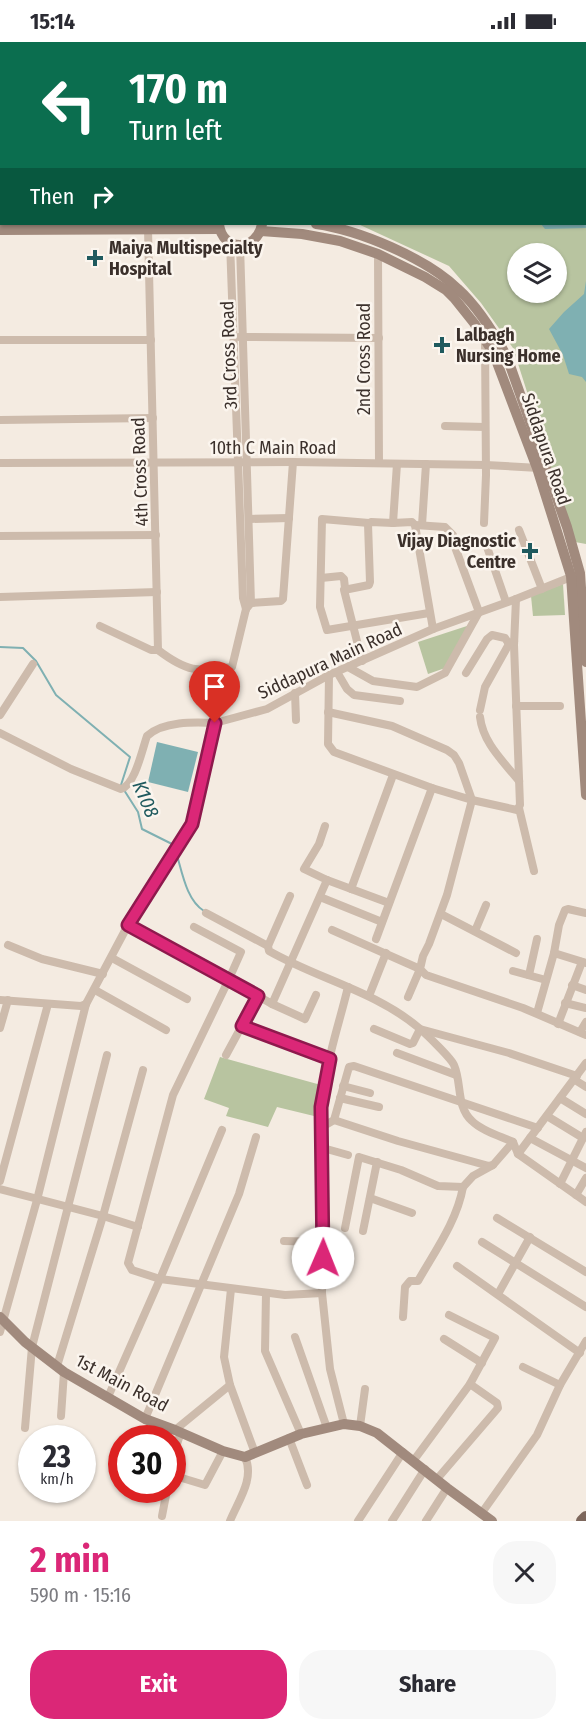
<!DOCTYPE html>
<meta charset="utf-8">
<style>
:root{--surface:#fff;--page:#f7f7f7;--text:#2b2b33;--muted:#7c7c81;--accent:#db2777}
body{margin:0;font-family:"Fira Sans Condensed",sans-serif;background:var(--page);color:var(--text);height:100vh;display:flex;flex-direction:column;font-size:22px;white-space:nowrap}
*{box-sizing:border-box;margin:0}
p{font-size:20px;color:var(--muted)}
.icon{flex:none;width:33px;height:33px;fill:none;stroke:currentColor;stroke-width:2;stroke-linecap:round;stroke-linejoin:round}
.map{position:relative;height:1479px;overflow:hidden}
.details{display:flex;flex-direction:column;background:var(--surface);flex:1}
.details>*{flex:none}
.top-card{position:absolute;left:0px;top:0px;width:586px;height:183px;box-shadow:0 2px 4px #0004;background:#0b6e4f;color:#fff;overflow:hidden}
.fabs{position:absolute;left:507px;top:201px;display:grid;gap:12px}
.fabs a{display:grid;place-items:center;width:60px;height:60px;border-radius:50%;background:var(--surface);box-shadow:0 2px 4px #0004;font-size:30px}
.speed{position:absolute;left:18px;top:1383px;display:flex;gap:12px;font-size:30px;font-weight:700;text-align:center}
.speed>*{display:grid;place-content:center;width:78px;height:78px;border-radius:50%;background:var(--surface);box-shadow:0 2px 4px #0004;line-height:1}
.speed small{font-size:15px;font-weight:400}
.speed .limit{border:9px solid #d22;background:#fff;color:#111}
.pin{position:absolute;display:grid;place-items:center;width:51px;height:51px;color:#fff;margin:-62px -26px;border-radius:50% 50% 50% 0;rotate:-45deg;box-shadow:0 0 6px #0007}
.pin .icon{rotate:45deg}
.me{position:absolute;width:66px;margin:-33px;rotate:1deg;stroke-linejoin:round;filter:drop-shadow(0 0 4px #0008)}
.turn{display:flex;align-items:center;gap:21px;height:126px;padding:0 30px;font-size:27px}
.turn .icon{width:78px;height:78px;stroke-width:2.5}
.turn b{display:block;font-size:42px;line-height:51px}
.then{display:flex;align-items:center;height:57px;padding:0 30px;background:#0003;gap:12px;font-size:22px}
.round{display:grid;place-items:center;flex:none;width:63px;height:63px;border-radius:24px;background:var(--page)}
.summary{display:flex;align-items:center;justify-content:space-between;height:102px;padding:0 30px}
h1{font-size:36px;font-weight:700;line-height:45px;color:var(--accent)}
.cta{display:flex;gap:12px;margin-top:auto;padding:12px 30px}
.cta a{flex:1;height:69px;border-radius:24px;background:var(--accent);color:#fff;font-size:24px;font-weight:700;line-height:69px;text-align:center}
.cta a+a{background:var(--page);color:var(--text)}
.status{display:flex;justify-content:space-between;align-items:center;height:42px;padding:0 30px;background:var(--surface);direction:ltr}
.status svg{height:16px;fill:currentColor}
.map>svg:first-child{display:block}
.green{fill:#b8c4a0;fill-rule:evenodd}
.water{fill:#7fb0b2}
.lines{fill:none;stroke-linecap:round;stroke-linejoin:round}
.stream{stroke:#7fb0b2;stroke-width:2}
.street{stroke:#cdbbac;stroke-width:8}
.secondary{stroke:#a18a7d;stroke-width:10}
.primary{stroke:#7d675c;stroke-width:12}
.route-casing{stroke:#8e194d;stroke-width:15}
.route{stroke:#db2777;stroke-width:10}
.poi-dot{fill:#1f5a5e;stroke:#fbf5ee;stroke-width:2}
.labels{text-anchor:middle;stroke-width:5;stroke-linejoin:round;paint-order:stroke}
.poi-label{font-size:18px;font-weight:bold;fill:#3b302b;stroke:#fbf5ee;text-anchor:start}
.street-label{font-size:18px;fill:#3b302b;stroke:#fbf5ee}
.water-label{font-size:20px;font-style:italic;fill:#1f5a5e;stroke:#fbf5ee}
</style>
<div class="status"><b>15:14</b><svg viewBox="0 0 49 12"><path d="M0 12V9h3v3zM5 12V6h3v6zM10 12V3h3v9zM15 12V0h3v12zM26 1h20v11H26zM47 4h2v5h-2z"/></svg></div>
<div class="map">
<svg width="586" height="1479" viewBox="0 0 586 1479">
<rect width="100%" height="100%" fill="#f4ebe1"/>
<g class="green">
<path d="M258 0H586V502L575 500 513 306 481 261 449 224 358 182H585V2ZM518 212H556V250H518Z"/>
<polygon points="563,542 565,573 533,574 531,554"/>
<polygon points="470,583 448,625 428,632 418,600"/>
<polygon points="220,1015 321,1043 314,1074 277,1065 268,1085 226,1074 229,1066 204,1057"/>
</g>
<g class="water">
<polygon points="432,0 586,0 586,108 585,2"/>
<polygon points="585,116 586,186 545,187 541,182 585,182"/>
<polygon points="586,239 586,340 582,335 569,332 563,313 549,287 564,270 584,252"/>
<polygon points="157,700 198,710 188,750 148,740"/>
</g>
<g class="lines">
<g class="stream">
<polyline points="0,605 23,606 36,619 56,653 130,715 121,743"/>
<polyline points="124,748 138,770 142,787 174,803 175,805"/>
<path d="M176 810C182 829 186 858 204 869"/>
</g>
<g class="street">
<polyline points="177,0 177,2"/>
<polyline points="46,2 46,0"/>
<polyline points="141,2 141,0"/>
<polyline points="0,6 2,0"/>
<polyline points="0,44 2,44"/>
<polyline points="230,200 243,556 246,567"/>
<polyline points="378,212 379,421"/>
<polyline points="239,295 379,296"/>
<polyline points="0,298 151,298"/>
<polyline points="0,378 153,376"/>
<polyline points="445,384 485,385"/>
<polyline points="0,421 293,420 486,423 539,426"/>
<polyline points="397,422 393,481 412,480 415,483 433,587"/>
<polyline points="249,477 289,476"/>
<polyline points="369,481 322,477 320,565 327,588 429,571"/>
<polyline points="484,481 486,433 485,298"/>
<polyline points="422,483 426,422"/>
<polyline points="519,488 542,547"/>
<polyline points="0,494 156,493"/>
<polyline points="486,502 506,560"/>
<polyline points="321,536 341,534 344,537 345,546"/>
<polyline points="0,555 157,550"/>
<polyline points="251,561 281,559 283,557 293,420"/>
<polyline points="100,584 151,608 158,608 148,187"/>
<path d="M158 608C187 630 197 630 232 625L246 567 251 561 240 203"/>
<polyline points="362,619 344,548 369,543 370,540 368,482 371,480 393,481"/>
<polyline points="348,625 373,639 417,645 445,631 479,570 455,505 453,493 445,485 415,483"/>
<polyline points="337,630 347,647 354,653 400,659"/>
<polyline points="466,631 487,597 492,593 505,596 509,602"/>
<polyline points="329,633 328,702 334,710 432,746 472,758 517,768 520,763 514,603 516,557"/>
<polyline points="295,651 296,678"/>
<polyline points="516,664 560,664"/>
<polyline points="480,668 485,645 509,602 514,599"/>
<polyline points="328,670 392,684 447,708 454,713 459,721 472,758 447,853 429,902 423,914 420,927 426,933 523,966 586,993"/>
<polyline points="0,673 33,622"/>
<path d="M480 675C483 701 503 719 519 739"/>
<path d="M0 691 71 727 121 747C135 743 142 708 147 694 163 679 194 680 215 681"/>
<polyline points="519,766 534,829"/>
<polyline points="325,784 319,802 304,827 327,838 389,861"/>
<polyline points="351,847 393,733"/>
<path d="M290 854 268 904 269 909C318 937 375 949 419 986 426 992 451 1016 454 1023 462 1041 456 1065 472 1079 482 1089 500 1094 513 1100L518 1112 586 1160"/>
<polyline points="320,855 382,880"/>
<polyline points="206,871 268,904"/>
<polyline points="441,872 516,911"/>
<polyline points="128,883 229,937 241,910 194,885"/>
<polyline points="332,888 420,927 408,955"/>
<polyline points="475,889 486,863"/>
<polyline points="376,897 432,746"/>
<polyline points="8,903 42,917 103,932"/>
<polyline points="554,911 559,883 565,868 568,867 586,871"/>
<polyline points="112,916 187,957"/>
<polyline points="513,929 546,938"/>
<polyline points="529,933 537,897"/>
<polyline points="572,943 586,948"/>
<polyline points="95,948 166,988"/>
<polyline points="369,954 386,911"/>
<polyline points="0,958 81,964 86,962"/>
<polyline points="565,961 586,966"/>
<polyline points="272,962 305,977 316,953"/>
<polyline points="537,971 554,911 586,921"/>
<polyline points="558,982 582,920"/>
<polyline points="242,984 330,1017"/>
<polyline points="0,986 8,958"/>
<polyline points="374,987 410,1002 413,1001 420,987 509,1011 577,1034"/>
<polyline points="580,990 586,980"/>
<polyline points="397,1011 456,1033"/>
<polyline points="226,1013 258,954"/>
<polyline points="575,1038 586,1045"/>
<polyline points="343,1044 370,1051"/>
<polyline points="340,1056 379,1065"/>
<polyline points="560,1056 586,1072"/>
<polyline points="547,1074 583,1096"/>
<polyline points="334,1078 398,1099 489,1124 493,1123 513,1100"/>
<path d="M322 1085C319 1038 337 991 348 945"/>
<polyline points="222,1088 160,1237 285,1253 322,1251 330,1327 344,1382"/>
<polyline points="530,1096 586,1126"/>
<polyline points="323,1106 348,1113"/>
<polyline points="518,1112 586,1021"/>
<polyline points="0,1139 48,962"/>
<polyline points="560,1142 586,1090"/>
<polyline points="0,1147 103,1174 138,1185"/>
<polyline points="576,1153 586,1136"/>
<polyline points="370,1156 412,1171"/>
<polyline points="497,1176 586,1230"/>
<polyline points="345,1186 359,1115 401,1128 438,1144 463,1145 473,1134 493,1123"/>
<polyline points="363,1189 377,1120"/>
<polyline points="284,1199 323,1200"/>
<polyline points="482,1200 586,1265"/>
<polyline points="300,1216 323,1216"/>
<polyline points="457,1224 580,1311"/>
<polyline points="266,1251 265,1309 301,1392"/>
<polyline points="322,1251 322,1085 334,1078 349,1025 354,1024 538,1086"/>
<polyline points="498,1252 530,1195"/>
<path d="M403 1275 405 1245 410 1239H418C435 1209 457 1179 463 1145"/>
<polyline points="0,1290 37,1158 86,962 128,883 192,782 215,681 267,667 329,633 433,587 516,557 576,533"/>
<polyline points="295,1295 327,1386"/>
<polyline points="444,1297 482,1321"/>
<polyline points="57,1324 103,1174 143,1028"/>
<polyline points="523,1325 560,1343"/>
<polyline points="230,1343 224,1315 231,1247"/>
<polyline points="108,1355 160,1237 132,1228 128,1221 173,1053 229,937 272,962 327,838"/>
<polyline points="61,1374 64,1330"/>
<polyline points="145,1377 239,1152 256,1095"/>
<polyline points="360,1384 365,1347"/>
<polyline points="25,1386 32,1305 107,1013"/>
<polyline points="175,1388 230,1343 255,1411"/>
<polyline points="289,1396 307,1443"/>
<polyline points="172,1417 181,1390"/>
<polyline points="414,1418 470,1342 495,1296 449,1273"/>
<polyline points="172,1433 205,1443 223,1409"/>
<polyline points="437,1437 498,1366 497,1361 470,1342"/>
<polyline points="481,1472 537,1393 560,1343 586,1299"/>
<polyline points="162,1474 167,1448"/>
<path d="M230 1479C238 1459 255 1437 245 1415"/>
<polyline points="358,1479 403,1410"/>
<polyline points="392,1479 425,1427"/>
<polyline points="426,1479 447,1446"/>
</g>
<g class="secondary">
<polyline points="240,0 241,2"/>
<polyline points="0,177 2,177"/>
<path d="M219 182C222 210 257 210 262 182"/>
<path d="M316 182C359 188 426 216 458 247 478 265 494 291 507 315L567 485 580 531 586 620"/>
<polyline points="0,188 219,187"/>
<polyline points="261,189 302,192 340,199 378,212 425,235 446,248 454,256 474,281 493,310 537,426 571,534 586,753"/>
<polyline points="0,1275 25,1300 64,1330 145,1377 175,1388 223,1409 245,1415 301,1392 344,1382 360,1384 377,1391 447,1446 492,1479"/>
</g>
<polyline class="primary" points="582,1479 586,1475"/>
</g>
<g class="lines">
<defs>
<polyline id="route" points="215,681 192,782 128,883 258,954 242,984 330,1017 321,1065 323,1216"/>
</defs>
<use href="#route" class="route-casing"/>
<use href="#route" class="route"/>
</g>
<g class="poi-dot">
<path d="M92 207h6v6h6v6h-6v6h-6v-6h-6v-6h6z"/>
<path d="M439 294h6v6h6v6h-6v6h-6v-6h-6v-6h6z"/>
<path d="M527 500h6v6h6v6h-6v6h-6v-6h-6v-6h6z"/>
</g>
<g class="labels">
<g class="poi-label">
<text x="109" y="212">Maiya Multispecialty<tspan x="109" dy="21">Hospital</tspan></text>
<text x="456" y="299">Lalbagh<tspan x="456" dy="21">Nursing Home</tspan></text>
<text x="516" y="505" text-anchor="end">Vijay Diagnostic<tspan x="516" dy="21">Centre</tspan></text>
</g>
<g class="street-label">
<text transform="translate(229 313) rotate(-92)" y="6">3rd Cross Road</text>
<text transform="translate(364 317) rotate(-90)" y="6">2nd Cross Road</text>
<text x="273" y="412">10th C Main Road</text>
<text transform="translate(546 407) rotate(71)" y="6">Siddapura Road</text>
<text transform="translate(140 430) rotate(-92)" y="6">4th Cross Road</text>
<text transform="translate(330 619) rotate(-25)" y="6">Siddapura Main Road</text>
<text transform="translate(122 1341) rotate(28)" y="6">1st Main Road</text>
</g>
<g class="water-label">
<text transform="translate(146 757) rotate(67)" y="7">K108</text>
</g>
</g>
</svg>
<div class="fabs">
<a><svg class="icon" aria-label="layers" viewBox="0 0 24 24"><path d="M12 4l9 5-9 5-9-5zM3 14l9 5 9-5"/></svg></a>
</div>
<div class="speed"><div>23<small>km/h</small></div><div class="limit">30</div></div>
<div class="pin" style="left:215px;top:681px;background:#d93025"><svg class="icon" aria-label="arrive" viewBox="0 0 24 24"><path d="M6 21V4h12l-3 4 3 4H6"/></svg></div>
<svg class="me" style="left:323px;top:1216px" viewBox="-20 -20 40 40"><circle r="19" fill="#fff"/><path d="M0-13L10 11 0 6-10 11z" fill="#db2777"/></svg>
<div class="top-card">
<div class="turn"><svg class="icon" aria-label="left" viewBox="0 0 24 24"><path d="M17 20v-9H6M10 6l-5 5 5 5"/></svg><div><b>170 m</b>Turn left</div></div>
<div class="then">Then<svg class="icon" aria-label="right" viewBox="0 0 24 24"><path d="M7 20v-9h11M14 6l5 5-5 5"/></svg></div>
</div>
</div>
<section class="details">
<div class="summary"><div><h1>2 min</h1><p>590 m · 15:16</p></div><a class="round"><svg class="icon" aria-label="close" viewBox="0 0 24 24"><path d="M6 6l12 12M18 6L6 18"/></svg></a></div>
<div class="cta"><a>Exit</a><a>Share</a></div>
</section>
